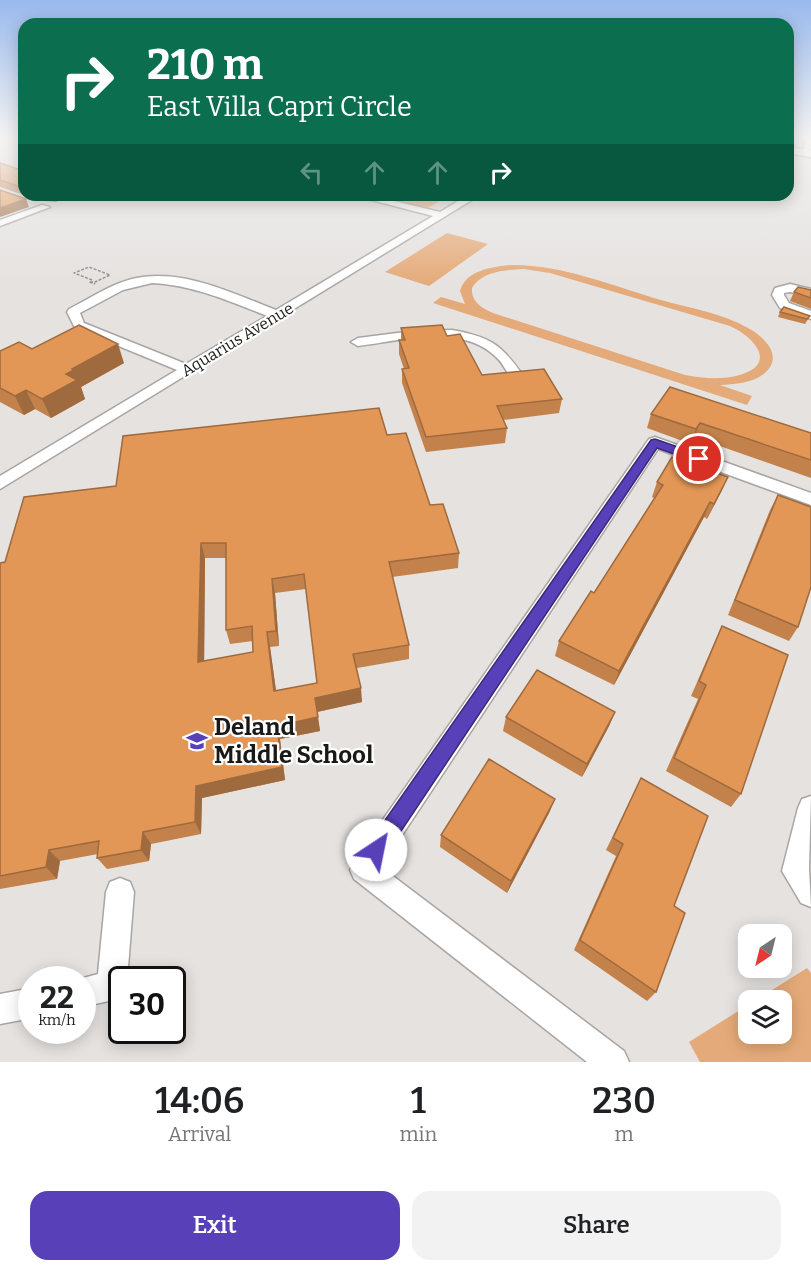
<!DOCTYPE html>
<style>
:root{--surface:#fff;--page:#f2f2f2;--text:#202124;--muted:#757577;--accent:#5840b8}
body{margin:0;font-family:Bitter,serif;background:var(--page);color:var(--text);height:100vh;display:flex;flex-direction:column;font-size:22px;white-space:nowrap}
*{box-sizing:border-box;margin:0}
p{font-size:20px;color:var(--muted)}
.icon{flex:none;width:33px;height:33px;fill:none;stroke:currentColor;stroke-width:2;stroke-linecap:round;stroke-linejoin:round}
.map{position:relative;height:1062px;overflow:hidden}
.drawer{display:flex;flex-direction:column;background:var(--surface);flex:1}
.drawer>*{flex:none}
.top-card{position:absolute;left:18px;top:18px;width:776px;height:183px;border-radius:18px;box-shadow:0 3px 15px #0003;background:#0b6e4f;color:#fff;overflow:hidden}
.needle{width:39px;rotate:215deg}
.tools{position:absolute;left:738px;top:924px;display:grid;gap:12px}
.tools a{display:grid;place-items:center;width:54px;height:54px;border-radius:12px;background:var(--surface);box-shadow:0 3px 15px #0003;font-size:30px}
.speed{position:absolute;left:18px;top:966px;display:flex;gap:12px;font-size:30px;font-weight:700;text-align:center}
.speed>*{display:grid;place-content:center;width:78px;height:78px;border-radius:50%;background:var(--surface);box-shadow:0 3px 15px #0003;line-height:1}
.speed small{font-size:15px;font-weight:400}
.speed .limit{border:3px solid #111;border-radius:9px;background:#fff;color:#111}
.pin{position:absolute;display:grid;place-items:center;width:51px;height:51px;color:#fff;margin:-26px;border:3px solid #fff;border-radius:50%;box-shadow:0 2px 6px #0007}
.me{position:absolute;width:66px;margin:-33px;rotate:34deg;stroke-linejoin:round;filter:drop-shadow(0 0 4px #0008)}
.turn{display:flex;align-items:center;gap:21px;height:126px;padding:0 30px;font-size:27px}
.turn .icon{width:78px;height:78px;stroke-width:2.5}
.turn b{display:block;font-size:42px;line-height:51px}
.lanes{display:flex;align-items:center;height:57px;padding:0 30px;background:#0003;justify-content:center;gap:30px;direction:ltr}
.lanes .off{opacity:.35}
.eta{display:flex;justify-content:space-evenly;align-items:center;height:102px;text-align:center}
.eta b{font-size:36px;font-weight:600;line-height:42px}
.action{display:flex;gap:12px;margin-top:auto;padding:12px 30px}
.action a{flex:1;height:69px;border-radius:18px;background:var(--accent);color:#fff;font-size:24px;font-weight:600;line-height:69px;text-align:center}
.action a+a{background:var(--page);color:var(--text)}
.map>svg:first-child{display:block}
.green{fill:#e5aa79;fill-rule:evenodd}
.lines{fill:none;stroke-linecap:round;stroke-linejoin:round}
.minor-casing{stroke:#a8a5a3;stroke-width:3}
.major-casing{stroke:#a8a5a3;stroke-width:4}
.path{stroke:#918f8d;stroke-width:1.5;stroke-dasharray:3 1.5;stroke-linecap:butt}
.minor{fill:#fff;fill-rule:evenodd}
.major{fill:#fff;fill-rule:evenodd}
.wall{fill:#c3824b;fill-rule:evenodd}
.shaded-wall{fill:#9f6a3d}
.building{fill:#e39757;stroke:#9f6a3d;stroke-width:1.5;fill-rule:evenodd}
.route{fill:#5840b8;stroke:#392a78;stroke-width:1.5}
.labels{text-anchor:middle;stroke-width:4.5;stroke-linejoin:round;paint-order:stroke}
.far-street-label{font-size:16px;fill:#191918;stroke:#fff}
.near-poi-label{font-size:24px;font-weight:bold;fill:#191918;stroke:#fff;text-anchor:start}
</style>
<div class="map">
<svg width="811" height="1062" viewBox="0 0 811 1062">
<rect width="100%" height="100%" fill="#e5e2e0"/>
<g class="green">
<polygon points="370,195 450,195 426,209"/>
<polygon points="447,233 488,244 429,286 385,272"/>
<path d="M510 265C561 264 613 286 661 300 690 308 722 313 748 328 761 335 780 351 770 367 760 383 736 384 720 385L752 396 747 405 433 303 441 297 465 304 460 291C466 270 492 267 510 265ZM523 269 550 273 730 326C756 338 779 366 736 376 719 380 701 378 685 375L493 313C482 308 471 302 472 288 482 271 505 270 523 269Z"/>
<polygon points="807,968 811,973 811,1062 700,1062 689,1042 748,1005 748,1034 782,1034 782,1000 756,1000"/>
</g>
<g class="lines">
<defs>
<g id="minor">
<polygon points="801,136 809,136 811,140 810,156 803,154 805,143"/>
<path d="M352 195H369L440 212 468 195H480L0 489V476L177 370 75 328 67 312 69 309C89 299 109 285 132 279 180 267 232 293 276 310L433 216ZM152 283C193 285 229 301 267 316L186 364 84 323 80 313 123 290Z"/>
<polygon points="42,205 50,207 0,226 0,220"/>
<polygon points="790,284 811,289 811,297 790,292 784,293 784,295 789,303 811,311 811,319 780,308 772,295 775,288"/>
<path d="M452 330C491 337 502 345 524 377L517 381 512 380C507 373 503 363 496 357 462 323 400 341 358 346L351 342 358 338 413 331Z"/>
<polygon points="655,437 811,493 811,505 658,449 381,867 624,1051 629,1062 587,1062 354,879 350,870 354,861 649,439"/>
<polygon points="811,796 809,868 811,907 801,903 782,871 798,808 802,799"/>
<polygon points="120,878 130,882 134,892 127,980 122,980 122,998 82,1007 82,980 76,980 98,974 106,892 110,882"/>
<polygon points="32,988 32,1018 0,1024 0,994"/>
</g>
<polygon id="major" points="788,147 811,151 811,157 788,153"/>
</defs>
<use href="#minor" class="minor-casing"/>
<use href="#major" class="major-casing"/>
<polyline class="path" points="92,280 74,273 89,267 110,275 95,282 89,282 95,284"/>
<use href="#minor" class="minor"/>
<use href="#major" class="major"/>
</g>
<g class="wall">
<polygon points="0,163 24,171 24,195 0,187"/>
<polygon points="25,195 75,195 55,202 45,201"/>
<polygon points="811,290 811,309 790,301 794,292"/>
<polygon points="780,312 810,316 805,324 778,317"/>
<polygon points="401,328 447,336 482,375 562,399 559,413 503,420 507,428 505,443 426,452 402,383 402,369 404,369 399,354 399,340 401,340"/>
<polygon points="32,349 124,363 81,387 85,399 51,418 35,409 24,415 0,402 0,351"/>
<polygon points="651,414 811,433 811,478 694,437 691,444 647,428"/>
<path d="M387 435 459 553 458 568 392 577 409 645V659L357 668 362 702 317 712 320 731 280 739 285 780 202 798 201 834 151 844 149 861 107 869 97 858 98 854 60 861 57 879 0 889V563L5 562 116 486ZM205 558H226V630L230 644 253 641V652L204 661ZM306 589 317 683 276 691 270 647 279 646 275 593Z"/>
<polygon points="728,477 721,492 707,519 704,517 614,685 555,656 559,641 594,593 654,498 652,497 657,482"/>
<polygon points="778,495 798,627 789,641 728,615 770,510"/>
<polygon points="722,626 741,794 731,807 666,771 698,699 691,696 715,641"/>
<polygon points="615,712 609,726 582,777 503,731 506,717"/>
<polygon points="641,778 674,906 656,992 647,1001 574,950 616,856 606,850"/>
<polygon points="550,811 507,893 440,847 441,835"/>
</g>
<g class="shaded-wall">
<polygon points="52,195 75,195 55,202"/>
<polygon points="26,199 29,207 0,217 0,208"/>
<polygon points="118,344 124,363 81,387 85,399 51,418 42,399 72,369"/>
<polygon points="26,390 35,409 24,415 15,396"/>
<polygon points="700,423 691,444 696,429"/>
<polygon points="728,477 721,492 707,519 714,504"/>
<polygon points="710,502 704,517 614,685 619,671"/>
<polygon points="201,543 205,558 204,676 198,662"/>
<polygon points="272,579 275,593 279,646 276,631"/>
<polygon points="267,632 270,647 278,705 274,691"/>
<polygon points="361,688 362,702 317,712 315,698"/>
<polygon points="615,712 609,726 582,777 587,764"/>
<polygon points="318,717 320,731 280,739 285,780 202,798 201,834 195,822 196,786 277,726"/>
<polygon points="555,799 550,811 507,893 511,881"/>
<polygon points="143,832 151,844 149,861 141,850"/>
<polygon points="49,850 60,861 57,879 46,867"/>
</g>
<g class="building">
<polygon points="0,163 24,171 24,188 0,180"/>
<polygon points="0,190 26,199 0,208"/>
<polygon points="798,287 811,290 811,298 794,292"/>
<polygon points="784,307 810,316 807,319 780,312"/>
<polygon points="79,325 118,344 72,369 74,370 66,374 77,380 42,399 26,390 15,396 0,388 0,351 19,342 32,349"/>
<polygon points="442,325 447,336 460,334 482,375 544,369 562,399 497,406 507,428 426,437 402,369 409,368 399,340 405,340 401,328"/>
<polygon points="670,387 811,433 811,460 700,423 696,429 651,414"/>
<path d="M379 408 387 435 406 433 430 505 443 504 459 553 389 562 409 645 353 654 361 688 315 698 318 717 277 726 282 767 196 786 195 822 143 832 141 850 97 858 99 841 49 850 46 867 0 876V563L5 562 24 497 116 486 123 436ZM201 543H226V630L252 626 253 652 198 662ZM304 574 317 683 274 691 267 632 276 631 272 579Z"/>
<polygon points="672,457 728,477 714,504 710,502 619,671 559,641 591,591 594,593 663,485 657,482"/>
<polygon points="778,495 811,507 811,587 798,627 735,600"/>
<polygon points="722,626 788,655 741,794 674,758 706,685 699,681"/>
<polygon points="537,670 615,712 587,764 506,717"/>
<polygon points="489,759 555,799 511,881 441,835"/>
<polygon points="641,778 708,816 674,906 685,913 656,992 580,940 623,844 613,838"/>
</g>
<linearGradient id="sky" x2="0" y2="1"><stop stop-color="#99b9ed"/><stop offset="0.48" stop-color="#f3f2f1"/><stop offset="1" stop-color="#f3f2f1" stop-opacity="0"/></linearGradient>
<rect width="811" height="285" fill="url(#sky)"/>
<polygon class="route" points="655,439 704,456 705,459 699,463 657,448 383,858 376,860 369,858 366,850 369,843 651,440"/>
<defs>
<symbol id="school-bare" viewBox="-9 -9 18 18"><path d="M0-5L7-2L0 1L-7-2ZM-4 1L0 2.5L4 1V4Q0 6-4 4Z" fill="#5840b8" stroke="#fff" stroke-width="2.5" paint-order="stroke"/></symbol>
</defs>
<g fill-rule="evenodd">
<use href="#school-bare" x="182" y="726" width="30" height="30"/>
</g>
<g class="labels">
<g class="far-street-label">
<text transform="translate(237 339) rotate(-31)" y="6">Aquarius Avenue</text>
</g>
<g class="near-poi-label">
<text x="214" y="735">Deland<tspan x="214" dy="28">Middle School</tspan></text>
</g>
</g>
</svg>
<div class="tools">
<a><svg class="needle" viewBox="-14 -14 28 28"><path d="M0-13l5 13h-10z" fill="#e53935"/><path d="M0 13l5-13h-10z" fill="#757577"/></svg></a>
<a><svg class="icon" aria-label="layers" viewBox="0 0 24 24"><path d="M12 4l9 5-9 5-9-5zM3 14l9 5 9-5"/></svg></a>
</div>
<div class="speed"><div>22<small>km/h</small></div><div class="limit">30</div></div>
<div class="pin" style="left:699px;top:459px;background:#d93025"><svg class="icon" aria-label="arrive" viewBox="0 0 24 24"><path d="M6 21V4h12l-3 4 3 4H6"/></svg></div>
<svg class="me" style="left:376px;top:850px" viewBox="-20 -20 40 40"><circle r="19" fill="#fff"/><path d="M0-13L10 11 0 6-10 11z" fill="#5840b8"/></svg>
<div class="top-card">
<div class="turn"><svg class="icon" aria-label="right" viewBox="0 0 24 24"><path d="M7 20v-9h11M14 6l5 5-5 5"/></svg><div><b>210 m</b>East Villa Capri Circle</div></div>
<div class="lanes"><svg class="icon off" aria-label="left" viewBox="0 0 24 24"><path d="M17 20v-9H6M10 6l-5 5 5 5"/></svg><svg class="icon off" aria-label="ahead" viewBox="0 0 24 24"><path d="M12 20V5M6 11l6-6 6 6"/></svg><svg class="icon off" aria-label="ahead" viewBox="0 0 24 24"><path d="M12 20V5M6 11l6-6 6 6"/></svg><svg class="icon" aria-label="right" viewBox="0 0 24 24"><path d="M7 20v-9h11M14 6l5 5-5 5"/></svg></div>
</div>
</div>
<section class="drawer">
<div class="eta">
<div><b>14:06</b><p>Arrival</p></div>
<div><b>1</b><p>min</p></div>
<div><b>230</b><p>m</p></div>
</div>
<div class="action"><a>Exit</a><a>Share</a></div>
</section>
